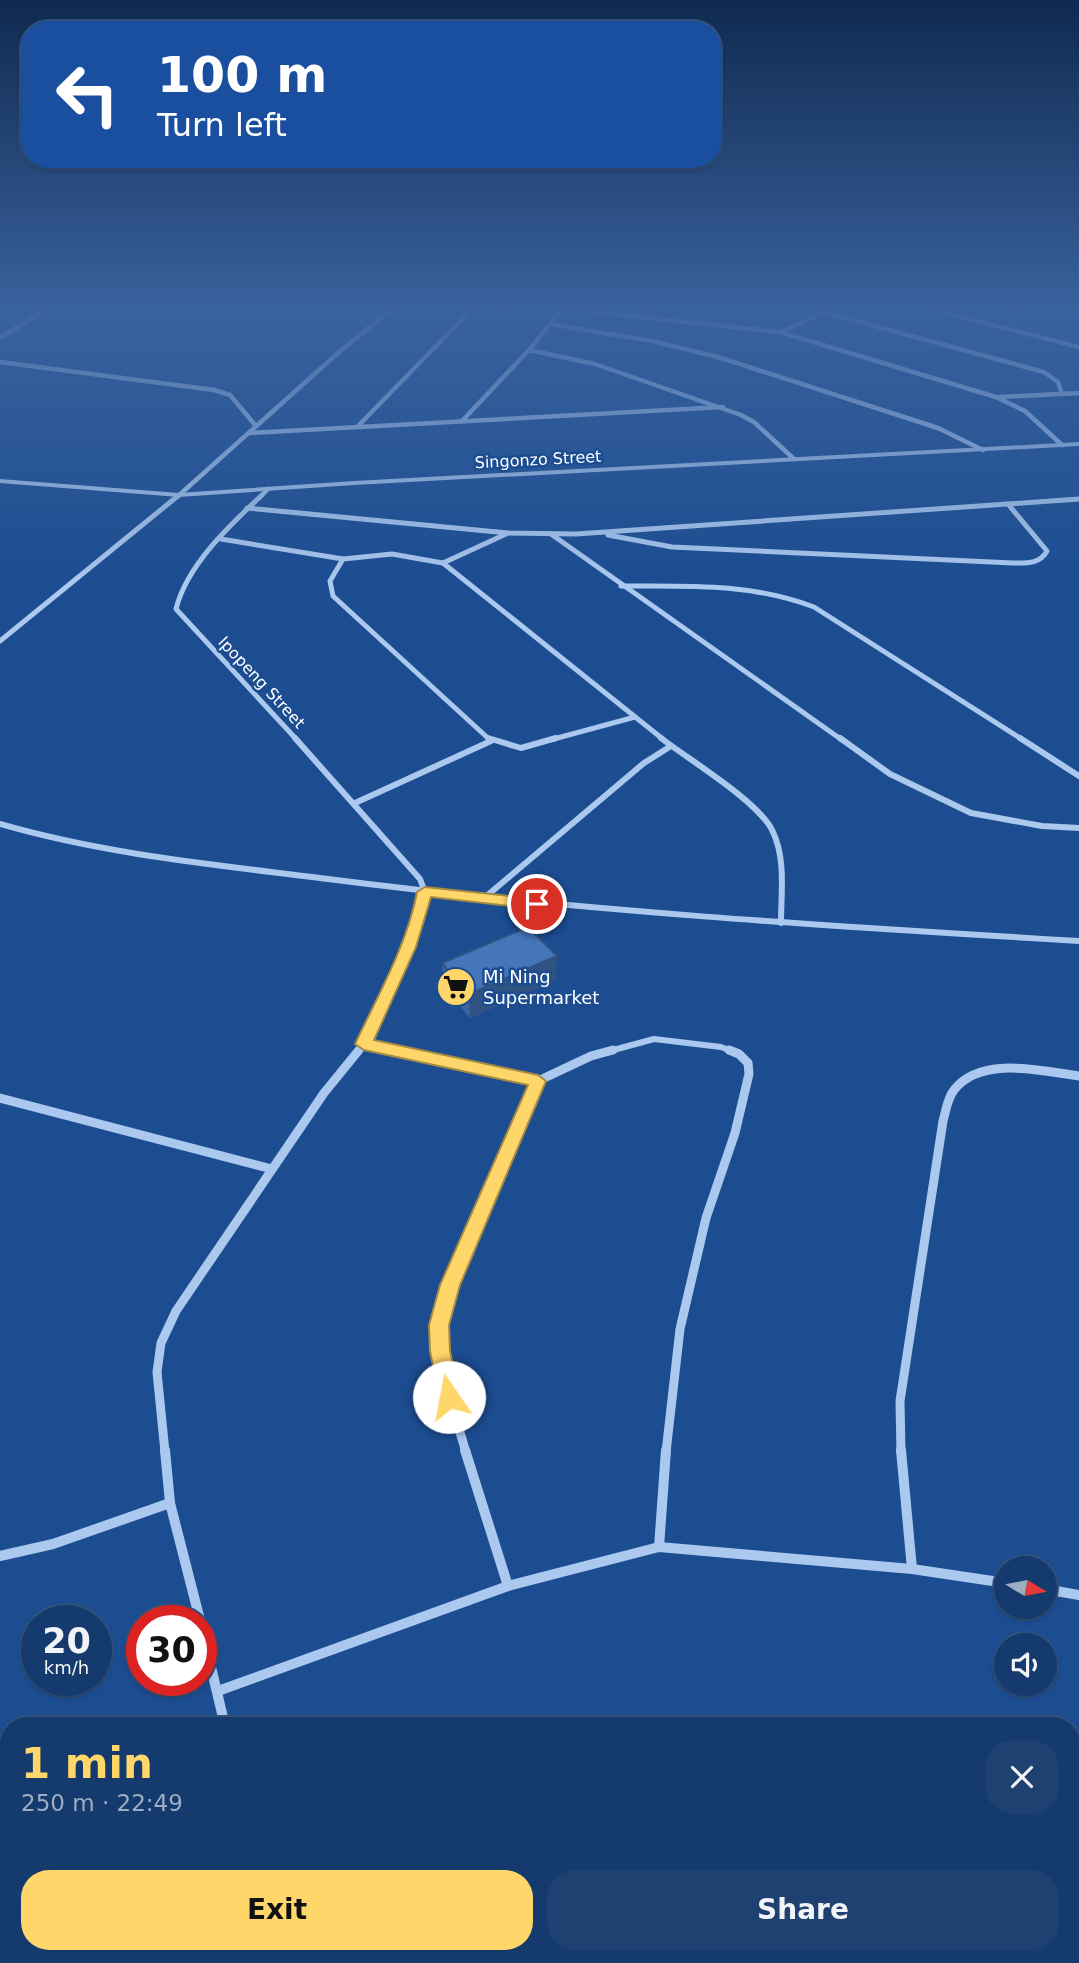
<!DOCTYPE html>
<meta charset="utf-8">
<style>
:root{--surface:#153a6d;--page:#1e4172;--text:#f1f3f6;--muted:#9dadc2;--line:#345480;--accent:#ffd669}
body{margin:0;font-family:"DejaVu Sans",sans-serif;background:var(--page);color:var(--text);height:100vh;display:flex;flex-direction:column;font-size:26px;white-space:nowrap}
*{box-sizing:border-box;margin:0}
p{font-size:23px;color:var(--muted)}
.icon{flex:none;width:38px;height:38px;fill:none;stroke:currentColor;stroke-width:2;stroke-linecap:round;stroke-linejoin:round}
.map{position:relative;flex:1;overflow:hidden}
.sheet{position:absolute;left:0px;top:1717px;width:1080px;height:247px;display:flex;flex-direction:column;background:var(--surface);border-radius:28px 28px 0 0;box-shadow:0 2px 5px #0004,0 0 0 2px var(--line)}
.sheet>*{flex:none}
.banner{position:absolute;left:21px;top:21px;width:700px;height:147px;border-radius:28px;box-shadow:0 2px 5px #0004,0 0 0 2px var(--line);background:#1a4fa0;color:#fff;overflow:hidden}
.needle{width:46px;rotate:100deg}
.fabs{position:absolute;left:994px;top:1556px;display:grid;gap:14px}
.fabs a{display:grid;place-items:center;width:63px;height:63px;border-radius:50%;background:var(--surface);box-shadow:0 2px 5px #0004,0 0 0 2px var(--line);font-size:35px}
.speed{position:absolute;left:21px;top:1605px;display:flex;gap:14px;font-size:35px;font-weight:700;text-align:center}
.speed>*{display:grid;place-content:center;width:91px;height:91px;border-radius:50%;background:var(--surface);box-shadow:0 2px 5px #0004,0 0 0 2px var(--line);line-height:1}
.speed small{font-size:18px;font-weight:400}
.speed .limit{border:10px solid #d22;background:#fff;color:#111}
.pin{position:absolute;display:grid;place-items:center;width:60px;height:60px;color:#fff;margin:-30px;border:4px solid #fff;border-radius:50%;box-shadow:0 2px 7px #0007}
.me{position:absolute;width:77px;margin:-38px;rotate:348deg;stroke-linejoin:round;filter:drop-shadow(0 0 5px #0008)}
.turn{display:flex;align-items:center;gap:24px;height:147px;padding:0 21px;font-size:32px}
.turn .icon{width:91px;height:91px;stroke-width:2.5}
.turn b{display:block;font-size:49px;line-height:60px}
.round{display:grid;place-items:center;flex:none;width:74px;height:74px;border-radius:28px;background:var(--page)}
.summary{display:flex;align-items:center;justify-content:space-between;height:119px;padding:0 21px}
h1{font-size:42px;font-weight:600;line-height:52px;color:var(--accent)}
.cta{display:flex;gap:14px;margin-top:auto;padding:14px 21px}
.cta a{flex:1;height:80px;border-radius:28px;background:var(--accent);color:#111;font-size:28px;font-weight:600;line-height:80px;text-align:center}
.cta a+a{background:var(--page);color:var(--text)}
.map>svg:first-child{display:block}
.lines{fill:none;stroke-linecap:round;stroke-linejoin:round}
.minor-far4{stroke:#abc8ee;stroke-width:4.5}
.minor-far3{stroke:#abc8ee;stroke-width:5}
.minor-far2{stroke:#abc8ee;stroke-width:6}
.minor-far1{stroke:#abc8ee;stroke-width:9}
.minor{stroke:#abc8ee;stroke-width:10}
.tertiary{fill:#abc8ee;fill-rule:evenodd}
.wall{fill:#3a659f}
.shaded-wall{fill:#305382}
.building{fill:#4476b9;stroke:#305382;stroke-width:2}
.route{fill:#ffd669;stroke:#a68b44;stroke-width:2}
.labels{text-anchor:middle;stroke-width:5;stroke-linejoin:round;paint-order:stroke}
.far-street-label{font-size:16px;fill:#fff;stroke:#1c4d91}
.poi-label{font-size:18px;fill:#fff;stroke:#1c4d91;text-anchor:start}
</style>
<div class="map">
<svg width="1079" height="1963" viewBox="0 0 1079 1963">
<rect width="100%" height="100%" fill="#1c4d91"/>
<g class="lines">
<g class="minor-far4">
<polyline points="538,306 780,332 996,397 1025,411 1062,445"/>
<polyline points="920,306 1079,347"/>
<polyline points="1059,306 1079,311"/>
<polyline points="823,312 1044,372 1058,382 1062,394"/>
<polyline points="645,318 654,306"/>
<polyline points="550,324 652,341 718,357 938,428 983,450"/>
<polyline points="781,332 837,306"/>
<polyline points="0,338 52,306"/>
<polyline points="529,350 595,364 741,415 754,422 794,459"/>
<polyline points="0,362 214,390 230,395 256,426"/>
<polyline points="999,397 1079,393"/>
<polyline points="462,421 529,350 564,307"/>
<polyline points="359,425 475,306"/>
<polyline points="249,433 723,407"/>
<polyline points="177,497 338,353 395,306"/>
<polyline points="260,497 268,489"/>
</g>
<g class="minor-far3">
<path d="M262 495C229 526 187 565 176 609L297 740"/>
<polyline points="247,508 508,533 576,534 1079,499"/>
<polyline points="551,534 842,740"/>
<path d="M608 535 672 547 1013 563C1027 563 1040 564 1047 551L1008 504"/>
<polyline points="221,539 343,559 392,554 443,563 664,740"/>
<polyline points="343,559 330,581 333,596 490,740"/>
<polyline points="443,563 506,534"/>
<path d="M621 586C687 586 751 583 814 607L1023 740"/>
<polyline points="0,641 179,495"/>
<polyline points="550,740 635,717"/>
</g>
<g class="minor-far2">
<polyline points="295,738 420,879 425,892"/>
<polyline points="488,738 521,748 556,738"/>
<path d="M661 738C689 760 760 802 773 832 786 859 781 894 781 923"/>
<polyline points="840,738 890,774 971,813 1042,826 1079,828"/>
<polyline points="1020,738 1079,776"/>
<polyline points="355,803 491,741"/>
<path d="M0 824C107 855 218 865 328 879 577 911 828 926 1079 941"/>
<polyline points="483,899 644,763 671,746"/>
<polyline points="364,1044 401,1052"/>
<polyline points="358,1052 364,1044 409,947 425,892"/>
<polyline points="606,1052 654,1039 721,1047 734,1052"/>
</g>
<g class="minor-far1">
<polyline points="393,1050 538,1081 591,1056 613,1050"/>
<polyline points="0,1098 272,1169"/>
<polyline points="165,1452 157,1372 161,1343 176,1311 324,1093 359,1050"/>
<polyline points="466,1452 449,1397 440,1351 439,1325 450,1285 538,1081"/>
<polyline points="666,1452 680,1329 706,1218 735,1133 749,1074 748,1063 739,1054 729,1050"/>
<path d="M901 1452 900 1401 943 1121C946 1111 947 1099 954 1090 981 1055 1042 1071 1079 1076"/>
</g>
<g class="minor">
<polyline points="165,1450 170,1503 200,1620"/>
<polyline points="465,1450 508,1586"/>
<polyline points="901,1450 912,1569"/>
<polyline points="659,1547 666,1450"/>
<polyline points="0,1556 53,1544 170,1503"/>
<polyline points="1045,1589 1079,1595"/>
<polyline points="201,1625 225,1726"/>
<polyline points="218,1691 508,1586 659,1547 912,1569 1006,1583"/>
<polyline points="267,1955 268,1963"/>
</g>
<polygon class="tertiary" points="1079,442 1079,446 354,485 179,497 0,483 0,479 179,493 354,481"/>
</g>
<polygon class="wall" points="442,963 556,980 470,1018 443,986"/>
<polygon class="shaded-wall" points="557,956 556,980 470,1018 469,994"/>
<polygon class="building" points="528,927 557,956 469,994 442,963"/>
<linearGradient id="sky" x2="0" y2="1"><stop stop-color="#0f2a50"/><stop offset="0.53" stop-color="#3a629d"/><stop offset="1" stop-color="#3a629d" stop-opacity="0"/></linearGradient>
<rect width="1079" height="581" fill="url(#sky)"/>
<path class="route" d="M425 887 537 899 544 904 537 909 431 897 416 947 374 1040 538 1075 546 1081 460 1285 449 1325 450 1351 460 1397 457 1404 449 1406 442 1404 439 1397 430 1351 429 1325 440 1285 528 1085 364 1050 355 1044C378 995 407 945 417 892Z"/>
<defs>
<symbol id="supermarket-disc" viewBox="-11 -11 22 22"><circle r="9.5" fill="#ffd669" stroke="#1c4d91"/><path d="M-6-5.5h2.5l.6 2H6L4.5 2H-2.5L-4.4-4H-6ZM-1.5 3.2a1.3 1.3 0 1 0 .1 0ZM3 3.2a1.3 1.3 0 1 0 .1 0Z" fill="#111"/></symbol>
</defs>
<g fill-rule="evenodd">
<use href="#supermarket-disc" x="434" y="965" width="44" height="44"/>
</g>
<g class="labels">
<g class="far-street-label">
<text transform="translate(538 459) rotate(-3)" y="6">Singonzo Street</text>
<text transform="translate(262 682) rotate(47)" y="6">Ipopeng Street</text>
</g>
<g class="poi-label">
<text x="483" y="983">Mi Ning<tspan x="483" dy="21">Supermarket</tspan></text>
</g>
</g>
</svg>
<div class="fabs">
<a><svg class="needle" viewBox="-14 -14 28 28"><path d="M0-13l5 13h-10z" fill="#e53935"/><path d="M0 13l5-13h-10z" fill="#9dadc2"/></svg></a>
<a><svg class="icon" aria-label="sound" viewBox="0 0 24 24"><path d="M4 9h4l5-4v14l-5-4H4zM17 9q2 3 0 6"/></svg></a>
</div>
<div class="speed"><div>20<small>km/h</small></div><div class="limit">30</div></div>
<div class="pin" style="left:537px;top:904px;background:#d93025"><svg class="icon" aria-label="arrive" viewBox="0 0 24 24"><path d="M6 21V4h12l-3 4 3 4H6"/></svg></div>
<svg class="me" style="left:449px;top:1397px" viewBox="-20 -20 40 40"><circle r="19" fill="#fff"/><path d="M0-13L10 11 0 6-10 11z" fill="#ffd669"/></svg>
<div class="banner">
<div class="turn"><svg class="icon" aria-label="left" viewBox="0 0 24 24"><path d="M17 20v-9H6M10 6l-5 5 5 5"/></svg><div><b>100 m</b>Turn left</div></div>
</div>
<section class="sheet">
<div class="summary"><div><h1>1 min</h1><p>250 m · 22:49</p></div><a class="round"><svg class="icon" aria-label="close" viewBox="0 0 24 24"><path d="M6 6l12 12M18 6L6 18"/></svg></a></div>
<div class="cta"><a>Exit</a><a>Share</a></div>
</section>
</div>
